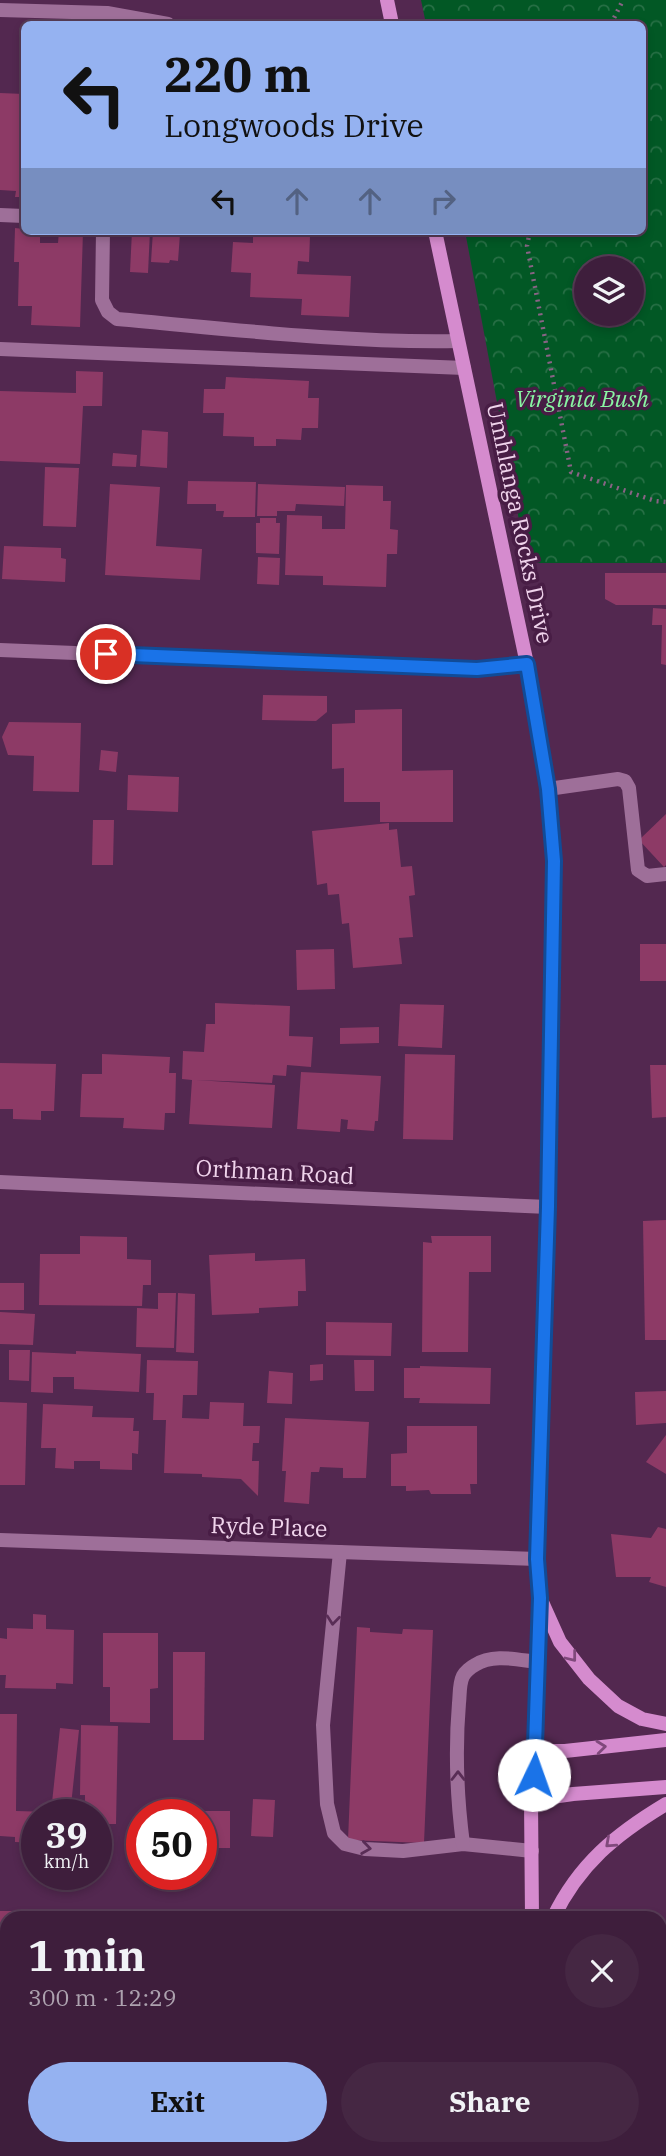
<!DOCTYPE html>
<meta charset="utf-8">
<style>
:root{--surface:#3e1e3c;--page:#452743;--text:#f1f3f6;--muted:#ada2af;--line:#573c56;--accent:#95b2f1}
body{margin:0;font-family:"IBM Plex Serif",serif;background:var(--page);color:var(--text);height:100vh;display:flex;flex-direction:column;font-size:26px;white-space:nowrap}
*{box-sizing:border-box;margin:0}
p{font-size:23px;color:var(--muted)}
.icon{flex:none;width:38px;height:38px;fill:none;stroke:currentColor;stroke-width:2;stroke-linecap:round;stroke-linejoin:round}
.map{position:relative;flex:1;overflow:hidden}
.side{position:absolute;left:0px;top:1911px;width:667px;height:245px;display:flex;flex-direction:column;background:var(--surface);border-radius:21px 21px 0 0;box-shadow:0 4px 10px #0003,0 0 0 2px var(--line)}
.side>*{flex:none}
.top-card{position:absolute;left:21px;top:21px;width:625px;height:214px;border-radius:10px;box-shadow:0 4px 10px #0003,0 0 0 2px var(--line);background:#95b2f1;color:#111;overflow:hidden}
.controls{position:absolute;left:574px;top:256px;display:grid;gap:14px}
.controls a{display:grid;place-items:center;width:70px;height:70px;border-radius:50%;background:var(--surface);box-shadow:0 4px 10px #0003,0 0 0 2px var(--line);font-size:35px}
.speed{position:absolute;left:21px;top:1799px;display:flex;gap:14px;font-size:35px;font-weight:700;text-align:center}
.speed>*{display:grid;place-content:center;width:91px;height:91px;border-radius:50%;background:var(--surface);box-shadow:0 4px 10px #0003,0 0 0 2px var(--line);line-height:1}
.speed small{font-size:18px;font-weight:400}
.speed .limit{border:10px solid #d22;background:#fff;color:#111}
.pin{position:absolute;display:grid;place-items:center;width:60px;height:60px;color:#fff;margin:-30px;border:4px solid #fff;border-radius:50%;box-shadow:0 2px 7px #0007}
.me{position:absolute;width:77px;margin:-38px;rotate:3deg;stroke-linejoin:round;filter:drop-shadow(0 0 5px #0008)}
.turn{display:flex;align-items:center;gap:24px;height:147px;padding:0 28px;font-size:32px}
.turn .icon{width:91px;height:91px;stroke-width:2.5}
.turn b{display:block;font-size:49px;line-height:60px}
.lanes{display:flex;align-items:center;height:66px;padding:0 28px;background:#0003;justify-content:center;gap:35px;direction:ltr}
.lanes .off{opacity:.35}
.round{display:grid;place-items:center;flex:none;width:74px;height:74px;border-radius:37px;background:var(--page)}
.summary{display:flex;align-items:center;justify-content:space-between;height:119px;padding:0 28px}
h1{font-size:42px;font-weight:800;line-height:52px}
.cta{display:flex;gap:14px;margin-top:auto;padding:14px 28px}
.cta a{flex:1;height:80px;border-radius:42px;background:var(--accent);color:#111;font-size:28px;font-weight:800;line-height:80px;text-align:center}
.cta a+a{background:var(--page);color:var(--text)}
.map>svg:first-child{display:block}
.forest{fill:url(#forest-crowns);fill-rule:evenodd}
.building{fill:#8d3a66}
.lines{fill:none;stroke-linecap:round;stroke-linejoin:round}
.path{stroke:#896385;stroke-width:4.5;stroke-dasharray:2 5;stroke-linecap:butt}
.lane{stroke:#9e6f99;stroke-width:14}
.street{stroke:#9e6f99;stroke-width:14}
.secondary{stroke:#d58bce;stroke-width:14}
.oneway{stroke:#592d56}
.oneway2{stroke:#80497c}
.route-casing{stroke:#114b97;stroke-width:18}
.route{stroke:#1a73e8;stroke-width:12}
.labels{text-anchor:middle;stroke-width:7;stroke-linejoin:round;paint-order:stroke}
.park-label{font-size:23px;font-style:italic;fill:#89f6a3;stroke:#481d45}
.street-label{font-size:23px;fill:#f0d4ec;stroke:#481d45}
</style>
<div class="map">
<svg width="666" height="2156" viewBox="0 0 666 2156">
<defs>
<pattern id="forest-crowns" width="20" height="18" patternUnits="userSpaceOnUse" patternTransform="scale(1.75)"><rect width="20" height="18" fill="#025825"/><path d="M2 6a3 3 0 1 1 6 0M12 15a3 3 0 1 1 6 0" fill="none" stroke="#276f45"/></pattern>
</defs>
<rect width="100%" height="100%" fill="#532850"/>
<path class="forest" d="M421 0H666V563H527L465 231H642V24H426ZM586 268H632V313H586Z"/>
<g class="building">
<polygon points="0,93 24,94 24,197 15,197 16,191 0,190"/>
<polygon points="15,228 24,229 24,231 40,231 40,243 58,243 59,231 83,231 80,327 31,325 32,306 18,306 19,262 14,262"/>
<polygon points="132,231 150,231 148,273 130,272"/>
<polygon points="153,231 171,231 171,234 180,234 178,261 170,260 169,263 151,262"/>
<polygon points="253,231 300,231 299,236 310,236 309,262 298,261 297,274 351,276 349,317 301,315 302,299 250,297 251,273 231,272 233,242 253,243"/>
<polygon points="76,371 103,372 102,406 83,406 80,464 0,461 0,391 76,393"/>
<polygon points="226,377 309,381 308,398 319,398 318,428 302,428 301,440 276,439 276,446 254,446 254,437 223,436 224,413 203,413 204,389 225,389"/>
<polygon points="142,430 168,432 167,468 140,466"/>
<polygon points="113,453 137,455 136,467 112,466"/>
<polygon points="45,467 79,468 76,527 43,526"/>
<polygon points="188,481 256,482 255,517 223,517 224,511 216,511 216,504 187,504"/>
<polygon points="110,484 160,487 156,546 202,549 200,580 105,575"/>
<polygon points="258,484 345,487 344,506 296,504 295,511 277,511 277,516 257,516"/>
<polygon points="346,485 383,486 383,501 391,501 390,529 398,530 397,554 387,554 386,587 323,585 323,576 285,575 287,515 322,516 322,529 345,529"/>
<polygon points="260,518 276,518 276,523 280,523 279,554 256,553 256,523 260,523"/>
<polygon points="4,546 61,548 61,558 66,559 65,582 2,579"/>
<polygon points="258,557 280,558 279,585 257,584"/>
<polygon points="605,573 666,573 666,605 616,605 605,599"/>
<polygon points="653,608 666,609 666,665 661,664 662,625 652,625"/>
<polygon points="263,695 327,696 327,712 316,721 262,720"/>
<polygon points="402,709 402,771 453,770 453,822 380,822 380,802 344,802 344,768 332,769 332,724 355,723 355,710"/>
<polygon points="9,722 81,723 79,792 33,791 34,756 8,755 2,737"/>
<polygon points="101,750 118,752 116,772 99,770"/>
<polygon points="128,775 179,777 178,812 127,810"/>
<polygon points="666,814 666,865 664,867 639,840"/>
<polygon points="93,820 114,820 113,865 92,865"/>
<polygon points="389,823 389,830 397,829 401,867 412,866 415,895 409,896 413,937 399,938 402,964 353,968 349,923 342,924 339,894 328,895 327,883 317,885 312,831"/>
<rect x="640" y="944" width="26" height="37"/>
<polygon points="334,949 335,989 297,990 296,950"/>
<polygon points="215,1003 290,1006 289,1036 313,1037 311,1067 287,1065 286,1076 273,1075 272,1083 196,1080 275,1085 272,1128 189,1124 192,1080 182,1079 183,1051 204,1052 206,1024 215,1024"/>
<polygon points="400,1004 444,1005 442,1048 398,1046"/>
<polygon points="379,1027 379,1043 340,1044 340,1028"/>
<polygon points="102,1054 170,1057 169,1073 176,1073 175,1113 165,1113 164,1130 123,1128 124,1118 80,1117 82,1074 102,1074"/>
<polygon points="405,1054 455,1055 453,1140 403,1139"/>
<polygon points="0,1063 56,1064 54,1111 41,1111 41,1120 13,1119 13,1109 0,1109"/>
<polygon points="650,1065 666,1065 666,1117 652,1118"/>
<polygon points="301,1072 381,1076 378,1121 375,1121 374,1131 347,1129 348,1120 341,1119 340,1132 297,1129"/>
<polygon points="666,1220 666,1340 645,1340 643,1221"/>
<polygon points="80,1236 127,1237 127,1259 151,1260 151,1285 143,1285 142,1306 39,1305 40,1254 80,1254"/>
<polygon points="431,1236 491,1236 491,1272 469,1272 468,1352 422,1352 423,1242 432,1243"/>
<polygon points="255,1253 255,1261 305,1259 306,1291 298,1291 298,1306 259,1308 259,1313 212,1315 209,1255"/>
<rect x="0" y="1283" width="24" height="27"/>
<polygon points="158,1293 176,1293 174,1348 136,1347 137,1308 158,1309"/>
<polygon points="178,1293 195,1294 194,1353 176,1352"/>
<polygon points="0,1312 35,1314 33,1345 0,1344"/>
<polygon points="326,1322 392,1323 391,1356 326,1355"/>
<polygon points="9,1350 30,1350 29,1381 9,1380"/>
<polygon points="76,1351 141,1354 139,1392 74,1389 74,1377 53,1377 53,1393 31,1392 32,1352 76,1354"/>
<polygon points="147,1360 198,1361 197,1395 183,1395 182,1418 209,1419 210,1402 244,1403 243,1426 260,1426 259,1443 253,1443 252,1461 259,1461 258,1496 241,1479 202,1477 202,1474 164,1473 166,1420 153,1420 154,1393 146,1393"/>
<polygon points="354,1360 374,1360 374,1391 355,1391"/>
<polygon points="323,1364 323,1380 310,1381 310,1365"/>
<polygon points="420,1366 491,1368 490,1404 419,1403 420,1398 404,1398 404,1368 420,1368"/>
<polygon points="269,1371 293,1373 292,1404 267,1403"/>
<polygon points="666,1391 666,1423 636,1425 635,1392"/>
<polygon points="0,1402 27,1403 25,1485 0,1485"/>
<polygon points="43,1404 93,1406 92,1417 134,1418 133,1431 139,1431 138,1454 132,1453 132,1470 100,1469 100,1461 74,1461 74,1469 55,1468 56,1448 41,1448"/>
<polygon points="285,1418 369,1422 366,1478 343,1478 343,1468 320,1467 319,1472 311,1472 309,1504 284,1502 286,1471 282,1471"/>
<polygon points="407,1426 477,1426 477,1484 470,1484 471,1494 431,1494 429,1490 406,1491 406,1486 391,1486 391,1454 407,1453"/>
<polygon points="666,1435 666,1474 646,1462"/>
<polygon points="658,1527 666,1529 666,1587 649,1582 651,1577 616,1577 611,1534 651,1538"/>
<polygon points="33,1614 46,1615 46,1629 74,1630 73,1684 56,1683 56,1689 5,1688 6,1675 0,1675 0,1638 7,1639 7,1628 33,1629"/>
<polygon points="357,1627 370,1628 370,1632 402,1634 403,1629 433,1630 424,1843 348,1840"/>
<polygon points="103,1633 158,1633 158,1688 150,1689 150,1723 110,1722 110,1687 103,1687"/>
<polygon points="173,1652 205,1652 204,1740 173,1740"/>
<polygon points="0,1714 17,1714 16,1811 51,1812 60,1728 79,1730 70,1815 37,1815 37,1843 15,1842 15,1837 0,1836"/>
<polygon points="81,1725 118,1726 116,1824 96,1824 96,1815 85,1815 85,1795 80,1795"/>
<polygon points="253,1799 275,1800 273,1837 251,1836"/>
<rect x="203" y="1811" width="27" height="37"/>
<polygon points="0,1911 15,1911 14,1918 7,1918 7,1961 0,1961"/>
<polygon points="666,1944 666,1961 660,1956 660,1952"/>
<rect x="0" y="1963" width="7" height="52"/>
<polygon points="660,2008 666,2008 666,2041 660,2042"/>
<polygon points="0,2119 6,2119 5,2151 29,2151 29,2156 0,2156"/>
<polygon points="42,2149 115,2149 114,2156 41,2156"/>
<polygon points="167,2149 246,2149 246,2156 166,2156"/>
<rect x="270" y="2149" width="75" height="7"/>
<rect x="371" y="2149" width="64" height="7"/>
</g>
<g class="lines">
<g class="path">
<polyline points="611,24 623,0"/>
<polyline points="530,231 527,246 571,472 655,501 666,502"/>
</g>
<g class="lane">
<polyline points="0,10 107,13 168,24"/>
<polyline points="0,215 24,216"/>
<path d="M103 231 102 300 108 312 117 319C230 329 344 343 458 341"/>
<polyline points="0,349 464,368"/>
<polyline points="548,789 618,779 625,781 629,788 638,870 647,876 666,874"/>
<polyline points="340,1552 323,1725 327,1804 334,1833 345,1844 365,1849 403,1851 463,1844 532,1851"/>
<path d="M463 1844C457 1798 455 1750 459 1703 460 1695 459 1684 463 1676 465 1672 471 1667 475 1665 493 1653 518 1660 538 1662"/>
</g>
<g class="street">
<polyline points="0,650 477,669 527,664"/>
<polyline points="0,1182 548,1207"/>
<polyline points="0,1540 537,1559"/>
<polyline points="0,2049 7,2050"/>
</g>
<g class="secondary">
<polyline points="387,0 392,24"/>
<polyline points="435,231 527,664 548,789 554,861 548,1207 537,1559 540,1598 536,1751 531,1800 532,1918"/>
<polyline points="542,1602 560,1642 589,1679 618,1706 642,1719 666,1724"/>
<polyline points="536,1751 565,1751 666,1740"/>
<polyline points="531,1800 573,1794 666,1787"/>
<path d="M553 1918C579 1864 616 1834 666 1804"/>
<polyline points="528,2156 528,2149"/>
</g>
</g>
<defs><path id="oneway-chevron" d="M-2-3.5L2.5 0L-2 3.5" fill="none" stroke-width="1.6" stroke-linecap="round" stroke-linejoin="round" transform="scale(1.75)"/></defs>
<g class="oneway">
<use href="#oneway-chevron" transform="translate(333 1620) rotate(96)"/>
<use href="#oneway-chevron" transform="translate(458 1776) rotate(-90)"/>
<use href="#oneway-chevron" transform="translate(366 1848) rotate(8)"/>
</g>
<g class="oneway2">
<use href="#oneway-chevron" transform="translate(572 1657) rotate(52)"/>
<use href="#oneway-chevron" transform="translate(601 1747) rotate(-6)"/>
<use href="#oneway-chevron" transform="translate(610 1843) rotate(138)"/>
</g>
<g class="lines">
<defs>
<polyline id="route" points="106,654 477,669 527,664 548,789 554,861 548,1207 537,1559 540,1598 534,1775"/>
</defs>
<use href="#route" class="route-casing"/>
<use href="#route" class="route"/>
</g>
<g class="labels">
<g class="park-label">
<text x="582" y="407">Virginia Bush</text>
</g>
<g class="street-label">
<text transform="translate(520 523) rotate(78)" y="8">Umhlanga Rocks Drive</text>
<text transform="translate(275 1172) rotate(3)" y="8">Orthman Road</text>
<text transform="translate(269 1527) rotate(2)" y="8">Ryde Place</text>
</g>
</g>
</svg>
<div class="controls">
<a><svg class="icon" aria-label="layers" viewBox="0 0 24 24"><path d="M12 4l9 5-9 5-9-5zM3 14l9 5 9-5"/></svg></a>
</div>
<div class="speed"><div>39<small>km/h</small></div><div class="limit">50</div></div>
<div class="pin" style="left:106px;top:654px;background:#d93025"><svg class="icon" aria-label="arrive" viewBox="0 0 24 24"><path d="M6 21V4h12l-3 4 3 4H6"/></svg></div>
<svg class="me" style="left:534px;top:1775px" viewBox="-20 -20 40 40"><circle r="19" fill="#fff"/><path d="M0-13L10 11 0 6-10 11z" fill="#1a73e8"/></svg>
<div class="top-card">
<div class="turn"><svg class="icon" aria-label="left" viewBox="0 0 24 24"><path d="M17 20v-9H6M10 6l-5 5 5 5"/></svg><div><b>220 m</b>Longwoods Drive</div></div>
<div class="lanes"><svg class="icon" aria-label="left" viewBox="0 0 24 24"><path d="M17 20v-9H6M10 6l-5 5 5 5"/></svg><svg class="icon off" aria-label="ahead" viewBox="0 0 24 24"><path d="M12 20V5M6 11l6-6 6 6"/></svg><svg class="icon off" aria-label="ahead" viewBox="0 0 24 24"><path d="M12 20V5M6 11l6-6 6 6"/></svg><svg class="icon off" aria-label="right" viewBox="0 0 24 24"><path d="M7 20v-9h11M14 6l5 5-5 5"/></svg></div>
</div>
<section class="side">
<div class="summary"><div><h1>1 min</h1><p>300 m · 12:29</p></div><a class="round"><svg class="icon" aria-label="close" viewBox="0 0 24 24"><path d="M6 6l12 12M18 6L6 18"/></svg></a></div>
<div class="cta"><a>Exit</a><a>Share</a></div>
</section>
</div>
